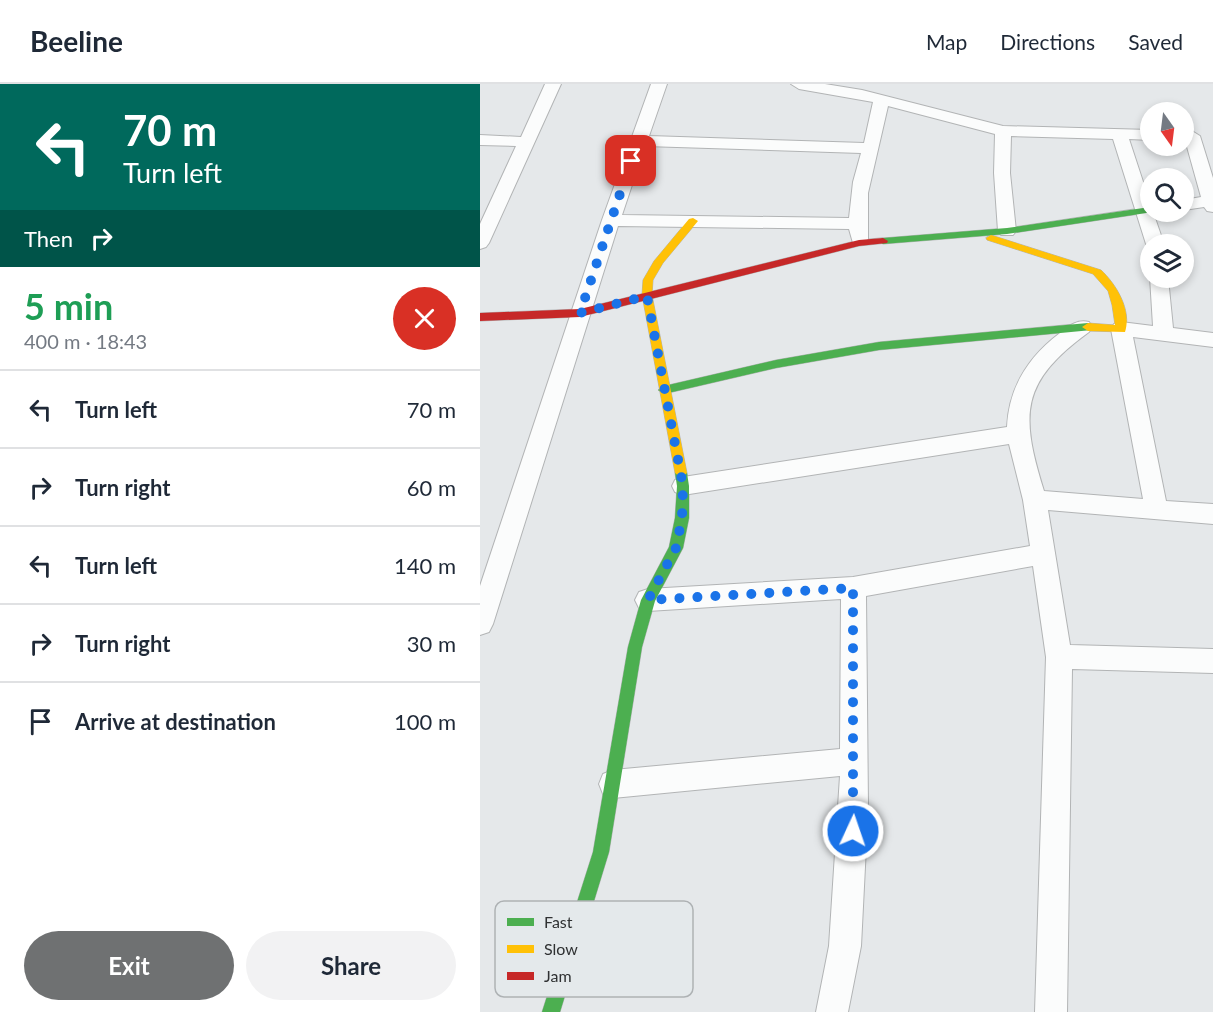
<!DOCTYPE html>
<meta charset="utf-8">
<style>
:root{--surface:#fff;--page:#f2f2f3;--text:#1f2937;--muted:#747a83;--line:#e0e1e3;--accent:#6f7172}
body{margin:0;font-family:Lato,sans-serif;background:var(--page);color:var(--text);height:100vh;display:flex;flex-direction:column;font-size:22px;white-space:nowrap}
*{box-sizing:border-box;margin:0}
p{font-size:20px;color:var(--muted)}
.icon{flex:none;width:33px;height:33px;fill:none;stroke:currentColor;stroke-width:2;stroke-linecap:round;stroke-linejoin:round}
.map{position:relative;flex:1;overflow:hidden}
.side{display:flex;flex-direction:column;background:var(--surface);width:480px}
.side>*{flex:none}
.guide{background:#00695c;color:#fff;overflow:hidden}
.needle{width:39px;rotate:166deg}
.controls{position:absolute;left:660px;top:18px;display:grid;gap:12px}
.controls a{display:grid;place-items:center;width:54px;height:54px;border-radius:50%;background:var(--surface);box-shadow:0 3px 9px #0003;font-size:30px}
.pin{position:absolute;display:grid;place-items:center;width:51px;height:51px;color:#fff;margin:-26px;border-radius:12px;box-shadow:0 3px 9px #0006}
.me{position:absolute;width:66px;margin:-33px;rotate:3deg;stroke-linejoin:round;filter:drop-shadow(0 0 4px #0008)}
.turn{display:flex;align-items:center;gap:21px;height:126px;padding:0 24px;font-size:27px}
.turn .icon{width:78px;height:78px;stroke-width:2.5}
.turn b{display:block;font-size:42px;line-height:51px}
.then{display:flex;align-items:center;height:57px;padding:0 24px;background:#0003;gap:12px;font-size:22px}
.round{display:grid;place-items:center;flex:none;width:63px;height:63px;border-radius:32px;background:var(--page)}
.summary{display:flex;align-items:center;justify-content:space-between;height:102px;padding:0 24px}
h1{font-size:36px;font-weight:700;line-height:45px;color:#1e9e55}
.button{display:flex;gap:12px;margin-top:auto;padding:12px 24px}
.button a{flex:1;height:69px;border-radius:36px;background:var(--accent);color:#fff;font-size:24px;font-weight:700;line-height:69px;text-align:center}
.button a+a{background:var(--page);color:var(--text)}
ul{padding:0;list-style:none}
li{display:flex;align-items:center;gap:18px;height:78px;padding:0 24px;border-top:2px solid var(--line)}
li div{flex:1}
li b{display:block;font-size:22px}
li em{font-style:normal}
header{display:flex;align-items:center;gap:36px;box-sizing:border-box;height:84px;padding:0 30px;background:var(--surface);border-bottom:2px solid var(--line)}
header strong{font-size:28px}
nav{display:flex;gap:33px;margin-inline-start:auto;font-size:21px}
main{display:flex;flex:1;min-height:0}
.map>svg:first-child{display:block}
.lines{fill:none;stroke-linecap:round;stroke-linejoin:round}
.street-casing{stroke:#b2b4b5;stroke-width:2}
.fast-casing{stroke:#b2b4b5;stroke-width:1}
.slow-casing{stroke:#b2b4b5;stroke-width:1}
.jam-casing{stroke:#b2b4b5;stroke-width:1}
.street{fill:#fbfcfc;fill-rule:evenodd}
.fast{fill:#4caf50;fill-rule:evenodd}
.slow{fill:#ffc107;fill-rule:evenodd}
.jam{fill:#c62828;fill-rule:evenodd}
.route{stroke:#1a73e8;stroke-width:10;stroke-dasharray:0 18}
.key{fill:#e4e9eb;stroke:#aeb2b4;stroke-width:1.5}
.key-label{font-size:16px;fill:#2f3132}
</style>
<header>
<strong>Beeline</strong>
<nav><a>Map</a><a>Directions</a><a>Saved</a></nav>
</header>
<main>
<section class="side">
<div class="guide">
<div class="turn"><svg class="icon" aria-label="left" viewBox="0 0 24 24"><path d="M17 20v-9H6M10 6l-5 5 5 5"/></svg><div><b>70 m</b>Turn left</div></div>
<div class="then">Then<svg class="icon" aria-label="right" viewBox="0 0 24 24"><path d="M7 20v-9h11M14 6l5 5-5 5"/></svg></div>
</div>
<div class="summary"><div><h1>5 min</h1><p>400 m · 18:43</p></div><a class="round" style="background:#d93025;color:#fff"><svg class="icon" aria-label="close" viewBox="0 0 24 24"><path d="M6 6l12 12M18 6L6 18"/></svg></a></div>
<ul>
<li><svg class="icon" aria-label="left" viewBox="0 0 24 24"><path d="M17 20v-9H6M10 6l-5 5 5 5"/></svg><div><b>Turn left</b></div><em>70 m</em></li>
<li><svg class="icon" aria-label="right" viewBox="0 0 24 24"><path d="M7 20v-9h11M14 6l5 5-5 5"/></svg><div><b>Turn right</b></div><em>60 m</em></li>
<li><svg class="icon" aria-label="left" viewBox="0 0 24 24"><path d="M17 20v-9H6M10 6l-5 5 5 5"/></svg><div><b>Turn left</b></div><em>140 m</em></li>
<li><svg class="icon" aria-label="right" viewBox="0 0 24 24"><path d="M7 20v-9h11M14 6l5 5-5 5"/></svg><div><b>Turn right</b></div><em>30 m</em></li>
<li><svg class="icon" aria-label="arrive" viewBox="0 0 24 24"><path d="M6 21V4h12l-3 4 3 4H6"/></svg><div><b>Arrive at destination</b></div><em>100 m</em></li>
</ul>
<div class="button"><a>Exit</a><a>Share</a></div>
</section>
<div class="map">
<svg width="733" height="928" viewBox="0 0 733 928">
<rect width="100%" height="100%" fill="#e5e8ea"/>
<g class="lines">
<defs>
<g id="street">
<polygon points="65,0 81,0 9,159 6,163 0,165 0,140 36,62 0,61 0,51 41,53"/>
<path d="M171 0H187L169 52 384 59 393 18 319 5 311 0H345L382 6 523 42 670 46V56L649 55 670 119V128H673L684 160H670V165L666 160 633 55 531 52 530 89 536 147 533 151H521L518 147 514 89 515 50 408 22 388 109V155L385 159H373L369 145 138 142 13 540 9 548 0 551V502L122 136ZM165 62 381 69 373 98 369 134 142 131Z"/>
<polygon points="712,47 720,52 733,94 733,128 727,127 724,123 704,126 704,116 721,113 704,52"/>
<path d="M670 193 688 194 693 244 733 249V263L653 253 686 417 733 420V440L568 426 590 561 733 565V589L592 585 587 928H555L566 573 553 482 386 512 388 723 381 862 368 928H336L349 862 360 692 133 714 123 710 119 700 123 690 133 686 360 665 361 515 168 527 159 524 155 516 159 508 168 505 373 493 550 462 543 416 529 360 203 411 195 408 192 402 195 396 203 393 527 343C529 303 548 273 580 249 589 242 597 235 609 238L612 243 609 248C540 298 540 330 564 407L663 415 631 245 634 240 641 238 673 242Z"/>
</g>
<g id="fast">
<polygon points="670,123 670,128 673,128 527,150 403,160 398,157 403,154 527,144"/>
<polygon points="608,239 612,240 612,246 399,266 296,284 184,310 178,306 184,302 296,276 399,258"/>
<polygon points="201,384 207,389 209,402 209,434 203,464 175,517 162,563 129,768 80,928 62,928 113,768 148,563 161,516 189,463 195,434 197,402 195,389"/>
</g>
<g id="slow">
<polygon points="213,134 218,137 183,179 173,196 172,211 207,389 201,394 195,389 162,211 163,196 174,177 209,135"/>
<path d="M511 151 621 186C636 200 652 226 645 248L608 247 602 243 608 239 635 241 632 221 628 207 613 190 507 156 506 154Z"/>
</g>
<polygon id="jam" points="403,154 408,157 407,159 379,162 100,233 0,237 0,229 100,225 379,156"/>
</defs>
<use href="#street" class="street-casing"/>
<use href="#fast" class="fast-casing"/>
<use href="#slow" class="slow-casing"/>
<use href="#jam" class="jam-casing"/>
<use href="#street" class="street"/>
<use href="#fast" class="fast"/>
<use href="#slow" class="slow"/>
<use href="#jam" class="jam"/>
</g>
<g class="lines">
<polyline class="route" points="151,77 100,229 167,212 203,402 202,434 196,464 168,516 373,504 373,747"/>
</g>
<rect x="15" y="817" width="198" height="96" rx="9" class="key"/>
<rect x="27" y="834" width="27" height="8" fill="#4caf50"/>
<rect x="27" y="861" width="27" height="8" fill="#ffc107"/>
<rect x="27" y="888" width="27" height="8" fill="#c62828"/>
<g class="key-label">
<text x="64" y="844">Fast</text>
<text x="64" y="871">Slow</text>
<text x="64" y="898">Jam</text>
</g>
</svg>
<div class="controls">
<a><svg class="needle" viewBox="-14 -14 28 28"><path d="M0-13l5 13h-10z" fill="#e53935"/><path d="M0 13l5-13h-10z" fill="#747a83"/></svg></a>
<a><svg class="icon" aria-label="search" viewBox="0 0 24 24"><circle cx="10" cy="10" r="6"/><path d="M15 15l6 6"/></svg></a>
<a><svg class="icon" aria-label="layers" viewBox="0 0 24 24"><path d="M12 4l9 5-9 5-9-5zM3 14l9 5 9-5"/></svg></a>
</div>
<div class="pin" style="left:151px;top:77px;background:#d93025"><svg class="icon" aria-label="arrive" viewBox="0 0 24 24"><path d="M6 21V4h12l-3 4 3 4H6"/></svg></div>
<svg class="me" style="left:373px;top:747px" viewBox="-20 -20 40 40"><circle r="17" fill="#1a73e8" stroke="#fff" stroke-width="3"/><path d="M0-11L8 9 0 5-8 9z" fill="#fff"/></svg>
</div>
</main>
